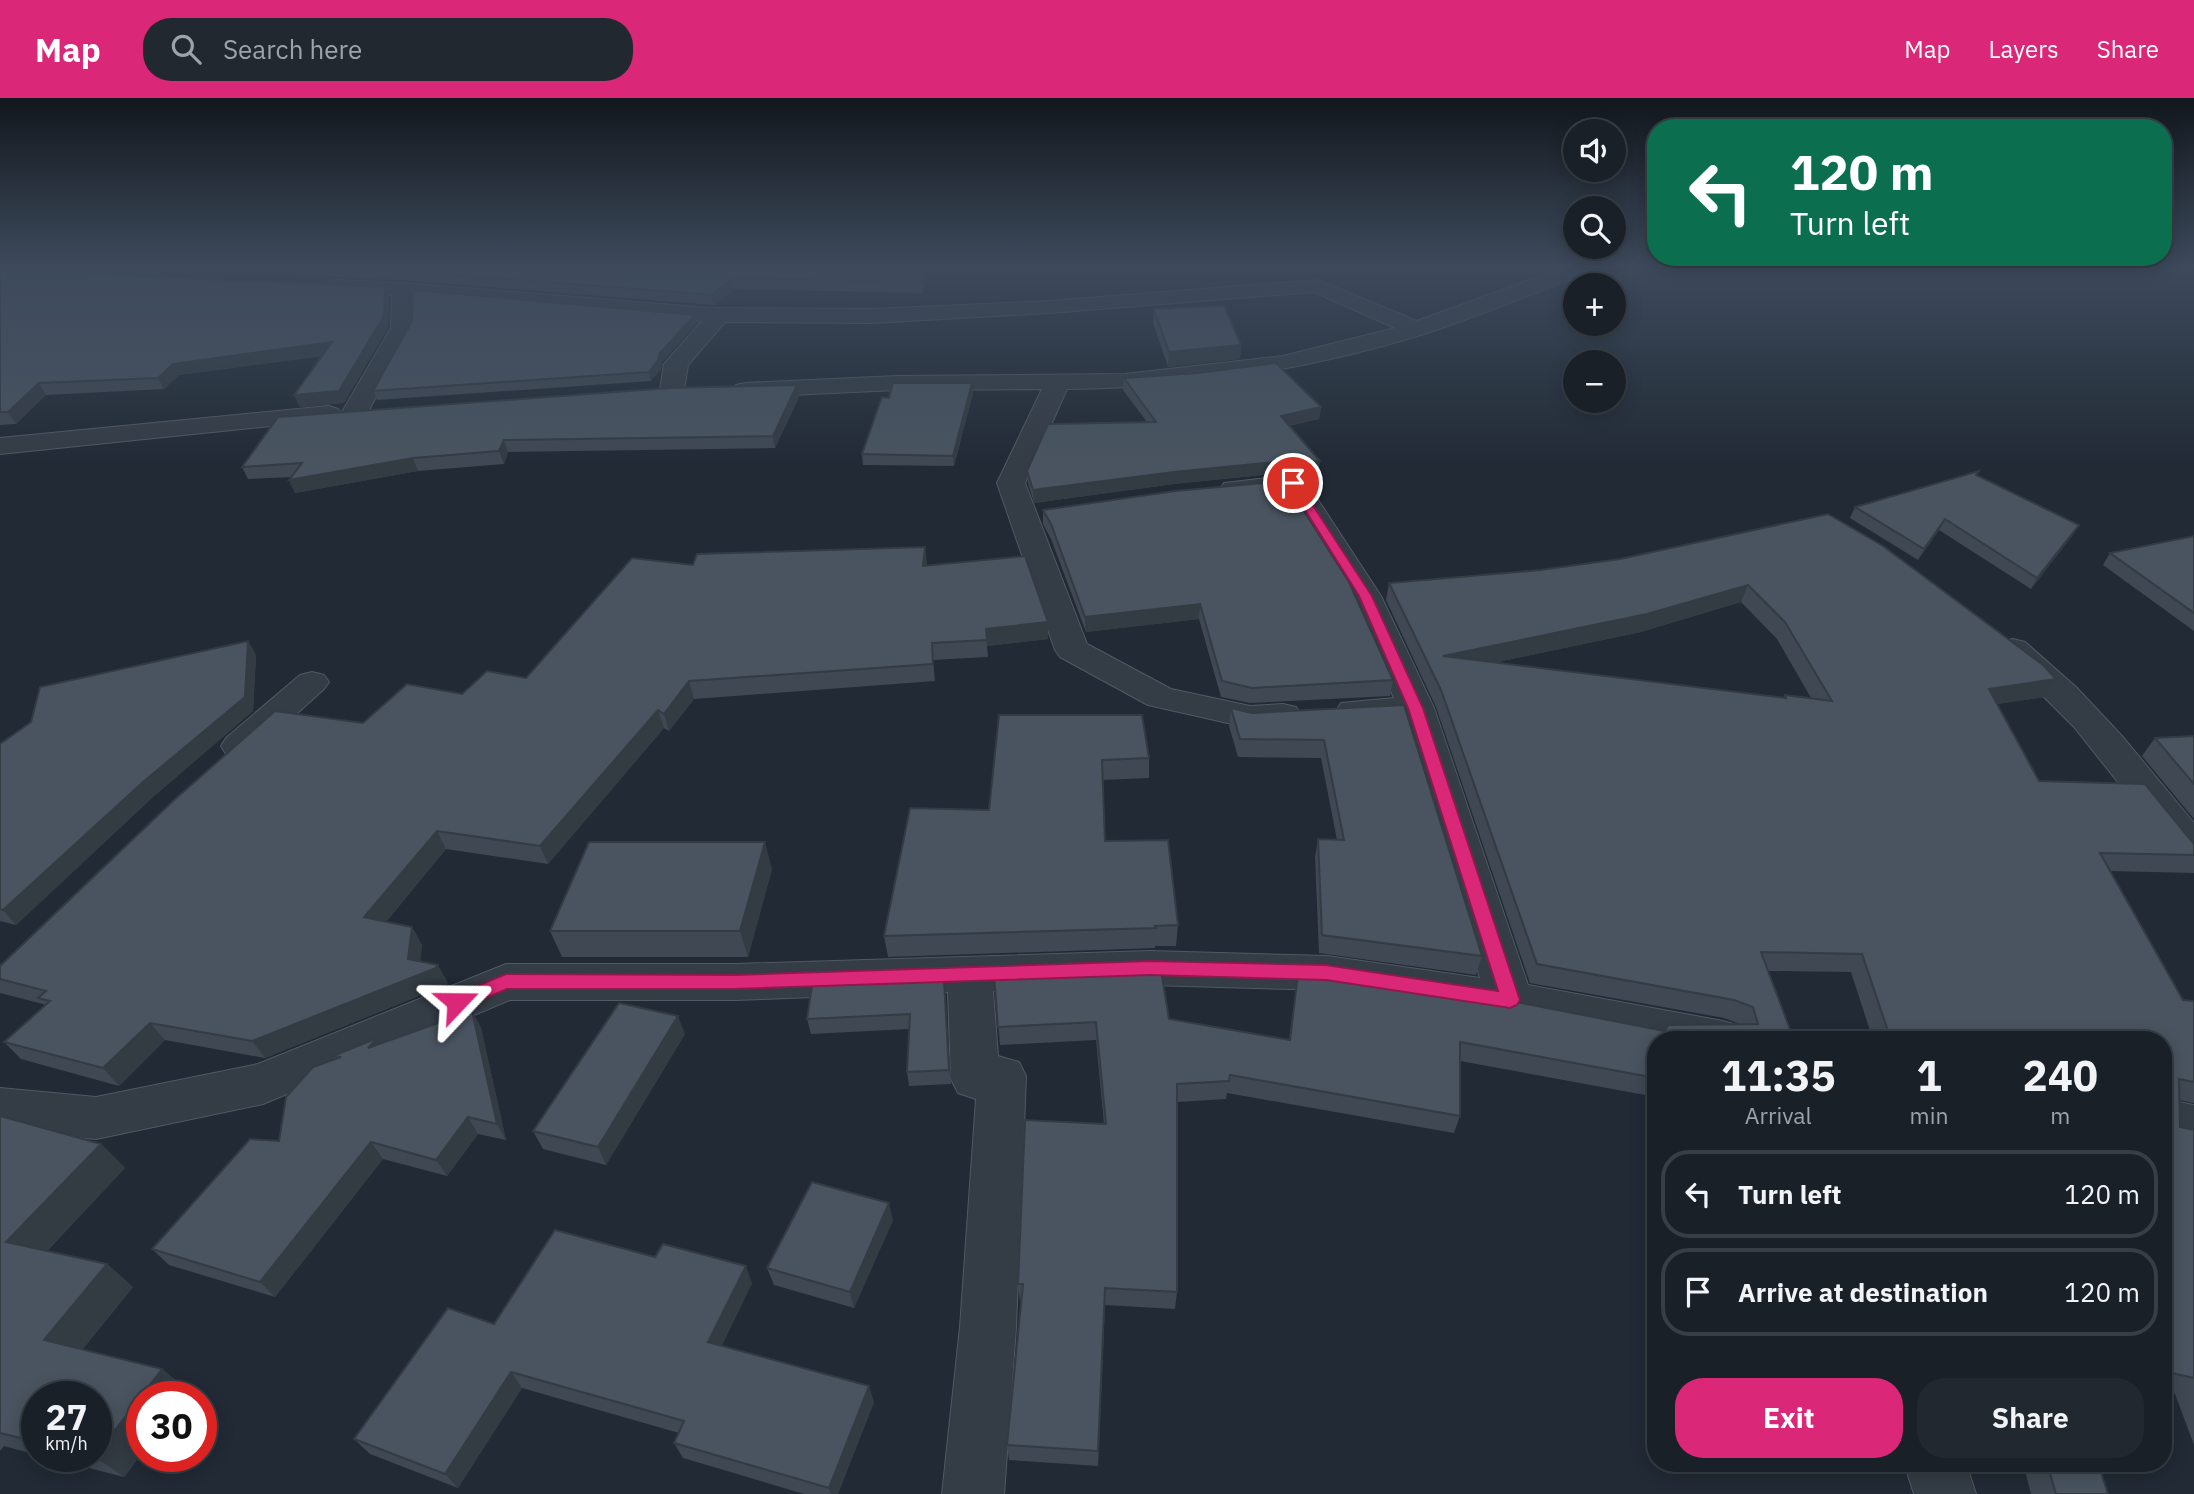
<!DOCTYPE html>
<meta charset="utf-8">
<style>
:root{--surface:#192028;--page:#222830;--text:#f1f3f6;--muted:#9fa3a8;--line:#373e45;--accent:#db2777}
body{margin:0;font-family:"IBM Plex Sans",sans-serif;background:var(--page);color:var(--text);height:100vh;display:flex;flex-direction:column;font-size:26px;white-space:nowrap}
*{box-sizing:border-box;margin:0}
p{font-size:23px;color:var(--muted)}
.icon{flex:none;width:38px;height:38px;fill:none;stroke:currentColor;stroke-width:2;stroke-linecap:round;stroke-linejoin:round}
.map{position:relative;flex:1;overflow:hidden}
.sheet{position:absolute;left:1647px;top:933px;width:525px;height:441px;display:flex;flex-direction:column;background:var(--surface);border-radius:28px;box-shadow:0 4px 18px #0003,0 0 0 2px var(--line)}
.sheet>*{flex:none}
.guide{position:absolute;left:1647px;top:21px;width:525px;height:147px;border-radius:28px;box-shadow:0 4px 18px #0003,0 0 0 2px var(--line);background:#0b6e4f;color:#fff;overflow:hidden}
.tools{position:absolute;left:1563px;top:21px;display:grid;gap:14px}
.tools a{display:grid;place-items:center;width:63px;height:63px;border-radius:50%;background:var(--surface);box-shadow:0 4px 18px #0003,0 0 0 2px var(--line);font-size:35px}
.speed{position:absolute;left:21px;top:1283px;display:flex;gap:14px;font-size:35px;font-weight:700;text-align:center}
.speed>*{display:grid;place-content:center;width:91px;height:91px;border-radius:50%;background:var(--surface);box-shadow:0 4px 18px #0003,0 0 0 2px var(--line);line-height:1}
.speed small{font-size:18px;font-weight:400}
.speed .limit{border:10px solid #d22;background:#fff;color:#111}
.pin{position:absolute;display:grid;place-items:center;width:60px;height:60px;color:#fff;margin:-30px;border:4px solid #fff;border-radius:50%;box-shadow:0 2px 7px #0007}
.me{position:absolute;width:77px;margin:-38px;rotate:67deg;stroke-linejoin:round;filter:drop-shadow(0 0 5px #0008)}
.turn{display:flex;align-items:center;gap:24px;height:147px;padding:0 28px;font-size:32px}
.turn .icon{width:91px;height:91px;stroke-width:2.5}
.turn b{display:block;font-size:49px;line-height:60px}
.eta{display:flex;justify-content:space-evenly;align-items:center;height:119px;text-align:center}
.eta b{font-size:42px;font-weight:700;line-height:49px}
.primary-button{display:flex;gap:14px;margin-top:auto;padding:14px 28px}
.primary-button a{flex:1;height:80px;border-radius:28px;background:var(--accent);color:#fff;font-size:28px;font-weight:700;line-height:80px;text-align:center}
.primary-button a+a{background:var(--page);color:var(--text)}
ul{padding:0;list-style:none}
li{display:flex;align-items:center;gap:21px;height:88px;margin:0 14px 10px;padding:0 14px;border:4px solid var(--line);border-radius:28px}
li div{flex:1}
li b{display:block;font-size:26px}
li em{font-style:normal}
header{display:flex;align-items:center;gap:42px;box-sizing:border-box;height:98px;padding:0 35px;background:var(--accent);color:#fff}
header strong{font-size:33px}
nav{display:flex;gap:38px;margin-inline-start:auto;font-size:24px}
.search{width:490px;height:63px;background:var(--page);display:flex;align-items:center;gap:18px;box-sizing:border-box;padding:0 24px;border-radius:28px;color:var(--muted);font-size:26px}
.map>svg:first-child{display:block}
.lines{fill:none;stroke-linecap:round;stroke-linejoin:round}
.street-casing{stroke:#515963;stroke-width:2}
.street{fill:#343c45;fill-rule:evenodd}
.wall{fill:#3f4853;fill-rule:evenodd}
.shaded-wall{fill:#333b43}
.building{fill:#495460;stroke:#333b43;stroke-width:2;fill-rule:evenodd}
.route{fill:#db2777;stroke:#8e194d;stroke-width:2}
</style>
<header>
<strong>Map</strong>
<div class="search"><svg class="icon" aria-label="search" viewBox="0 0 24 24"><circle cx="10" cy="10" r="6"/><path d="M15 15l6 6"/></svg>Search here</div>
<nav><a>Map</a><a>Layers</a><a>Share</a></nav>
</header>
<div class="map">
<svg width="2194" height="1396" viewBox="0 0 2194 1396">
<rect width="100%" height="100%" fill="#212a35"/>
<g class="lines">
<defs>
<g id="street">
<path d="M40 170C81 170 124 167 163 177L166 181 163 185 156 187 50 176Z"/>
<path d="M1562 170H1592L1589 174C1534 195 1480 218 1424 236 1309 272 1187 290 1067 291L1025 385 1087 546 1171 591 1250 608 1283 606 1296 609 1301 617 1296 625 1250 630 1148 607 1060 559 1055 552 997 385 1042 291 897 292 745 299 736 297 733 292 736 287 745 285 897 278 1125 276 1283 258 1395 230 1314 194 1050 215 872 225 725 224 688 267 684 292 681 297 672 299 663 297 660 292 664 266 702 223 413 198V230L368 314 364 319 355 322 346 319 342 314 391 230 392 197 335 194 328 192 325 188 328 184 335 182 403 185 709 210 872 211 1050 203 1317 182 1417 223Z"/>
<polygon points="329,308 338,311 342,316 338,321 0,356 0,340"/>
<polygon points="1293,377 1303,379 1381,498 1434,610 1528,887 1723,923 1740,928 1746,942 1656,942 1656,948 1510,920 1327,892 1150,887 993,893 998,958 1019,964 1026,978 1016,1229 1004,1396 942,1396 960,1229 976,1001 958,995 951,981 948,894 735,902 510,902 263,1006 96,1041 0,1032 0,990 96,999 258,966 506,866 735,866 1150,853 1327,858 1480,880 1402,622 1354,624 1341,621 1336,613 1341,605 1394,600 1349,498 1285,394 1234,399 1224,397 1220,391 1224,385"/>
<polygon points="2013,541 2025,544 2076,589 2122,638 2194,725 2194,766 2180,762 2074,629 1996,551 2001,544"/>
<polygon points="312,574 324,577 329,584 324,591 252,656 239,660 226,656 221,648 226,640 300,577"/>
<polygon points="2163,1001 2194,1007 2194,1051 2163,1045"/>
<polygon points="1904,1365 1966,1365 1976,1396 1914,1396"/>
</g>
</defs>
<use href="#street" class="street-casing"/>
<use href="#street" class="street"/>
</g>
<g class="wall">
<polygon points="0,170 128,178 385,189 389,200 388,229 344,305 300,309 294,297 323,258 179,277 164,291 46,297 16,326 0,327"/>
<polygon points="163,170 928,170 923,195 735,191 714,207 403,182"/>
<polygon points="1154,211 1241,247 1240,261 1168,269 1153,225"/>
<polygon points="695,217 697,225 662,264 661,271 651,283 377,302 373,293"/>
<polygon points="1124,280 1321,309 1319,321 1289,328 1318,375 1304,377 1293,374 1174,386 1034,405 1028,385 1027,373 1147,324 1123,292"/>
<polygon points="797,287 799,299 775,350 508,354 504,366 418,373 295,395 289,382 292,379 248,381 242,369"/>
<polygon points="973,295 954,368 863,367 862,356"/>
<polygon points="1976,377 2079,427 2072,438 2031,491 1939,432 1918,462 1850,420 1855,409"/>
<polygon points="1043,412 1393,582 1390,598 1250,605 1221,599 1199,521 1086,534 1051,441 1043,426"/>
<path d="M1828 416 2045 599 1997 606 2039 683 2194 746V775L2110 773 2183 902 2194 903V1005L2179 1002 2180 1029 2194 1032V1347L2175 1296 2163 1294V942H1873L1851 874 1768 873 1794 942H1656V999L1460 963V1018L1454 1035 1227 995 1226 1001 1177 1004V1194L1175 1211 1105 1207 1098 1368 1009 1362 1007 1347 1022 1203H1020L1018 1186 1104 1026 1096 942 1000 947 994 877 1169 921 1289 942 1298 876 1665 933 1740 926 1724 920 1530 885 1436 609 1386 502 1389 485 1540 472 1620 461ZM1741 504 1777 541 1811 600 1785 597 1784 600 1493 565 1641 534Z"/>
<polygon points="2194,438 2194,533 2103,467 2110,455"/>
<polygon points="925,449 926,468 1048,541 987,548 988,559 933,562 935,583 694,601 669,633 664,630 548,766 446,751 386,824 412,829 422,847 420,863 448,885 446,887 265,960 165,942 119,988 21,961 4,944 45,907 43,906 0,895 0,868 363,625 462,596 526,580 693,467"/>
<polygon points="248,543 256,557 253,613 153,699 16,827 0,823 0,646"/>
<polygon points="1404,607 1482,858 1476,877 1319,855 1315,759 1318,741 1337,742 1321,660 1238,659 1229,628 1231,610 1252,615"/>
<polygon points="1142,617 1149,660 1149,680 1103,682 1105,743 1178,827 1176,848 1155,848 1155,850 888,859 884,838 989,712"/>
<polygon points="2194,638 2194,721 2142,658 2155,640"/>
<polygon points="772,771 748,859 562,859 550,833"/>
<polygon points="944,882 945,897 951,986 909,988 907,974 909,931 811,936 807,921"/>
<polygon points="472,913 481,930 506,1042 478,1036 447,1078 383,1061 275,1199 169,1167 152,1151 279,1043 335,961 333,958 377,940 380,945"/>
<polygon points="685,936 606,1067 543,1051 533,1033"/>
<polygon points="0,1018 101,1046 125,1070 47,1153 107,1166 133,1189 82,1252 162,1271 188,1292 183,1298 142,1298 142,1355 124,1379 42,1358 96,1358 37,1298 37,1357 4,1348 0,1353"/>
<polygon points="893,1122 854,1210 774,1187 767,1170"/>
<polygon points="752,1185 722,1247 874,1304 838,1396 804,1396 683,1360 674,1345 679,1335 522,1290 458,1390 370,1356 354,1341 494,1226"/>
<polygon points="2023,1365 2098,1365 2108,1396 2031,1396"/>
</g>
<g class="shaded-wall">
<polygon points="925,170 928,170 923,195 922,184"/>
<polygon points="733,180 735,191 714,207 712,197"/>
<polygon points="385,189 389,200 388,229 344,305 300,309 294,297"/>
<polygon points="695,217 697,225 662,264 661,271 651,283 649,274 660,255"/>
<polygon points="332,244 337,256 179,277 164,291 158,280 173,266"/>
<polygon points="1241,247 1240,261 1168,269 1169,254"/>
<polygon points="39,285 46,297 16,326 8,314"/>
<polygon points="972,285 973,295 954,368 953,358"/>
<polygon points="797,287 799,299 775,350 773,338"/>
<polygon points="1321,309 1319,321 1279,330 1281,318"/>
<polygon points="504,342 508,354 504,366 499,353"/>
<polygon points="413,360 418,373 295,395 289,382"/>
<polygon points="1294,362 1293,374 1174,386 1034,405 1033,392 1174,374"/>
<polygon points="1320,363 1318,375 1304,377 1306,364"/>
<polygon points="1945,421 1939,432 1918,462 1924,451"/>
<polygon points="2079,427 2072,438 2031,491 2037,480"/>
<polygon points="925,449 927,465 925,485 923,468"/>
<polygon points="1748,487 1741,504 1641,534 1439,576 1443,558"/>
<polygon points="1200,506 1199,521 1086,534 1085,519"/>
<polygon points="1048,524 1048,541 987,548 986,531"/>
<polygon points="248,543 256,557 253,613 153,699 16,827 3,812"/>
<polygon points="2056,581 2045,599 1978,609 1989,591"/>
<polygon points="689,583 694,601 669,633 664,616"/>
<polygon points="658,612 664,630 548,766 540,748"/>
<polygon points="437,733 446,751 375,837 364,819"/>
<polygon points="765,744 772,771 748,859 740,833"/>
<polygon points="412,829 422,847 419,876 438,867 448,885 446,887 265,960 252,943 408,861"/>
<polygon points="944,882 945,897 951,986 949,972"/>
<polygon points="472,913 481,930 506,1042 497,1026"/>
<polygon points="678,918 685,936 606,1067 598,1049"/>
<polygon points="150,925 165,942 119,988 103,970"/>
<polygon points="377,940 387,956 368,950"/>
<polygon points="468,1019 478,1036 447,1078 436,1062"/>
<polygon points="371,1044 383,1061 275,1199 260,1184"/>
<polygon points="101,1046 125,1070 33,1167 6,1144"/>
<polygon points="889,1105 893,1122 854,1210 850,1194"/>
<polygon points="107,1166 133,1189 72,1264 44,1242"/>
<polygon points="746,1168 752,1185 716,1260 708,1244"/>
<polygon points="1105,1190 1105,1207 1098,1368 1098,1353"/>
<polygon points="162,1271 188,1292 183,1298 142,1298 142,1355 124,1379 95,1359"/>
<polygon points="511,1274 522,1290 458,1390 445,1376"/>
<polygon points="869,1288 874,1304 838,1396 831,1396 829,1390"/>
</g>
<g class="building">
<polygon points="0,170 62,170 128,178 385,189 384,218 339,293 294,297 332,244 173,266 158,280 39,285 8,314 0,314"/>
<polygon points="368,170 925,170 922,184 733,180 712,197"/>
<polygon points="413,192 695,217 660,255 658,262 649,274 373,293 412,223"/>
<polygon points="1224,208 1241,247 1169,254 1154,211"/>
<polygon points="1276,265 1321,309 1281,318 1320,363 1306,364 1294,362 1174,374 1033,392 1027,373 1048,326 1156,324 1124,280 1198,275"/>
<polygon points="893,285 972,285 953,358 862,356 882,299 889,300"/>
<polygon points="797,287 773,338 504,342 499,353 413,360 289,382 302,365 242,369 278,319 669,290"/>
<polygon points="1979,373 1976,377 2079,427 2037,480 1945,421 1924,451 1855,409"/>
<polygon points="1285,383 1349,484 1393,582 1252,590 1222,583 1200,506 1085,519 1051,426 1043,412 1175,393"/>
<path d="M1828 416 1883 448 2043 567 2056 581 1989 591 2039 683 2145 686 2194 746V757L2100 755 2183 902 2194 903V984L2179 981 2180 1029 2194 1032V1280L2163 1273V942H1891L1862 856 1761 854 1794 942H1656V980L1460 944V1018L1230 977 1229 983 1177 986V1194L1105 1190 1098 1353 1007 1347 1023 1186H1018L1025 1022 1106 1026 1096 924 998 929 994 877 1161 872 1169 921 1290 942 1298 876H1330L1516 904 1665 933 1668 927 1758 926 1753 909 1734 902 1537 866 1441 592 1389 485 1540 472 1620 461ZM1748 487 1785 524 1832 603 1785 597 1786 600 1443 558 1647 516Z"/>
<polygon points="2194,438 2194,515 2110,455"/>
<polygon points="925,449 923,468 1025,458 1048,524 986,531 987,542 932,545 933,566 689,583 664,616 658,612 540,748 437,733 364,819 412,829 408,861 438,867 436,870 252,943 150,925 103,970 4,944 50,903 38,900 46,893 0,881 0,868 173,703 275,613 363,625 407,586 462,596 487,573 526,580 632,460 693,467 697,456"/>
<polygon points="248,543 245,599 143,684 3,812 0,811 0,646 31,624 40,589"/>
<polygon points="1404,607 1482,858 1322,837 1318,741 1344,742 1324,642 1240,641 1231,610 1252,615"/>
<polygon points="999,617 1142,617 1149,660 1102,662 1105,743 1168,742 1178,827 1155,828 1156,830 884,838 910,710 989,712"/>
<polygon points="2194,638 2194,686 2155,640"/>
<polygon points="589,744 765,744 740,833 550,833"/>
<polygon points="944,882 949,972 907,974 910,916 807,921 812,887"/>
<polygon points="619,905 678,918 598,1049 533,1033"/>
<polygon points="472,913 497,1026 468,1019 436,1062 371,1044 260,1184 152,1151 250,1041 279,1043 286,999 313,969 341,959 333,958 377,940 368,950"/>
<polygon points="0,1018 101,1046 6,1144 107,1166 44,1242 162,1271 96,1357 96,1298 37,1298 37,1344 0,1335"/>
<polygon points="812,1084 889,1105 850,1194 767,1170"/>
<polygon points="555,1132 655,1159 663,1146 746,1168 708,1244 869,1288 829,1390 674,1345 684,1323 511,1274 445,1376 354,1341 448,1210 494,1226"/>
<polygon points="2047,1365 2098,1365 2108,1396 2056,1396"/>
</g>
<linearGradient id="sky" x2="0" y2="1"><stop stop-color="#12171d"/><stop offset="0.46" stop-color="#3d4a5c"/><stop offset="1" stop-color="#3d4a5c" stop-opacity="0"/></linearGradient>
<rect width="2194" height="366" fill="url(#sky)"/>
<polygon class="route" points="1289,383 1297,383 1372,498 1423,610 1520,902 1517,907 1510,910 1326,882 1150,877 735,891 507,891 457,912 451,910 448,904 451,899 506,876 735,877 1150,863 1326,867 1498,893 1408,610 1359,498 1288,385"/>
</svg>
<div class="tools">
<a><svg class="icon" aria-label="sound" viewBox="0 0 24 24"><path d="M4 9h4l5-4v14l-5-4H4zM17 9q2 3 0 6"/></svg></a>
<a><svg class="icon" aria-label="search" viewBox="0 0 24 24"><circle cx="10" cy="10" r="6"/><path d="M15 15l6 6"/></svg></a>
<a>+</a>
<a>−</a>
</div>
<div class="speed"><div>27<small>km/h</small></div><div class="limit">30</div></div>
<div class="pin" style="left:1293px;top:385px;background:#d93025"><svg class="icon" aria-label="arrive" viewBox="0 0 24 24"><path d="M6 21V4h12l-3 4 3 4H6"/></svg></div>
<svg class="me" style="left:457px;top:904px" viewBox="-20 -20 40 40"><path d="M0-17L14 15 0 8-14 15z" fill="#db2777" stroke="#fff" stroke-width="4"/></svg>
<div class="guide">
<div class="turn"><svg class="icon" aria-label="left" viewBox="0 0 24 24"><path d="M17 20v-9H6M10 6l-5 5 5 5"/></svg><div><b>120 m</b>Turn left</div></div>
</div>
<section class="sheet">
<div class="eta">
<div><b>11:35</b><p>Arrival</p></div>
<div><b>1</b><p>min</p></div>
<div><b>240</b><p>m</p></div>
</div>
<ul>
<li><svg class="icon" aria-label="left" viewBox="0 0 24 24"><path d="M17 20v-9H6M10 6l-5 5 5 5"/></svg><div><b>Turn left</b></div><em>120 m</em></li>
<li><svg class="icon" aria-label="arrive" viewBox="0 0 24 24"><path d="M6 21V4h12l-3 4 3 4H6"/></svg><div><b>Arrive at destination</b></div><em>120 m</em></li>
</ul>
<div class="primary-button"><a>Exit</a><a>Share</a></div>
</section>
</div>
